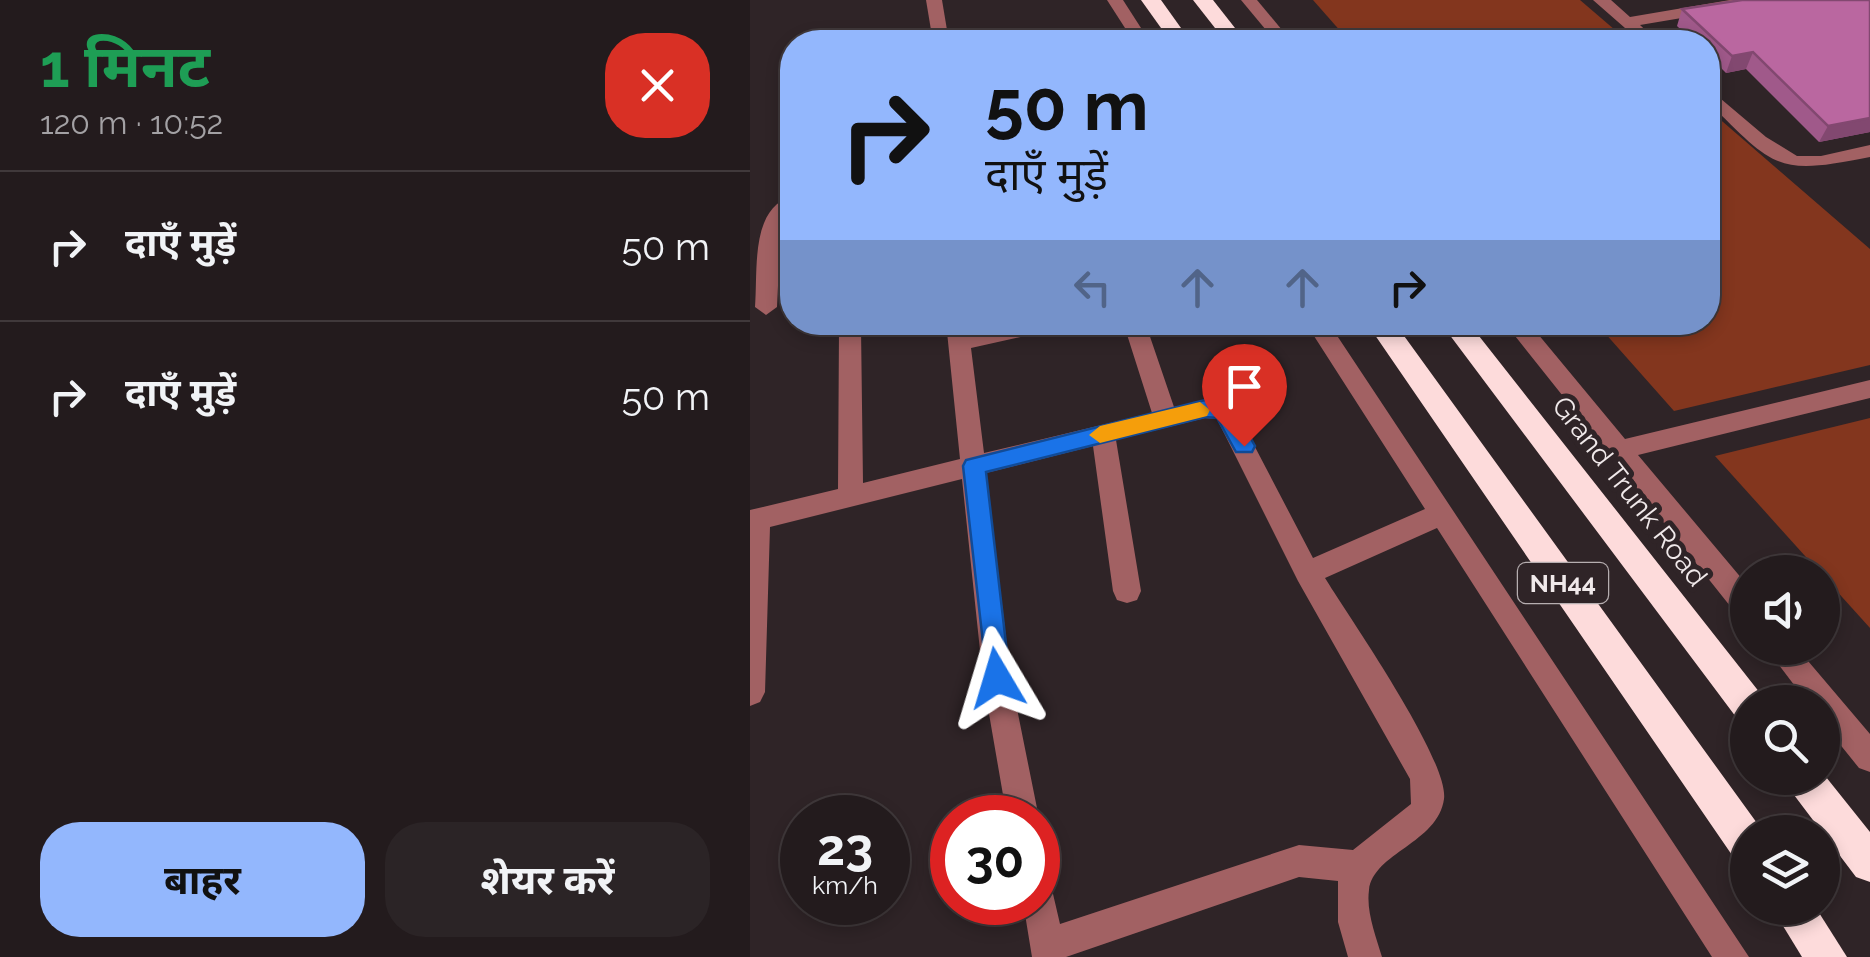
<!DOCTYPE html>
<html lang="hi">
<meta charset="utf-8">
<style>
:root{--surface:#231b1d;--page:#2b2426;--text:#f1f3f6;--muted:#a3a1a4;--line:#40393b;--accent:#93b7fd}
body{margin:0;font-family:Raleway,"Noto Sans Devanagari",sans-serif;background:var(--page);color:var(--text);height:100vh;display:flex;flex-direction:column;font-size:38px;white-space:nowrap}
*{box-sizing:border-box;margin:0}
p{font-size:32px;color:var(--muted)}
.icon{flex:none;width:55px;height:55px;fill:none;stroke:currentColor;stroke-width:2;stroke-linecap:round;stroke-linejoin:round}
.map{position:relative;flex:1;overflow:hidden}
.details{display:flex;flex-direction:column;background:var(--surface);width:750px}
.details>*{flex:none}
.guide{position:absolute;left:30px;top:30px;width:940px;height:305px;border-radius:40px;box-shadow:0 5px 15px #0003,0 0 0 2px var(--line);background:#93b7fd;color:#111;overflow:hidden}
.controls{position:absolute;left:980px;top:555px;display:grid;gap:20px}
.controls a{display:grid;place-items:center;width:110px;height:110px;border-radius:50%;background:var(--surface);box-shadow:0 5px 15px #0003,0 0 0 2px var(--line);font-size:50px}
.speed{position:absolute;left:30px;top:795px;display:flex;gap:20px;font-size:50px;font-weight:700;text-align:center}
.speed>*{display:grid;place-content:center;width:130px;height:130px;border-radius:50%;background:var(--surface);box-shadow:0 5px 15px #0003,0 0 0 2px var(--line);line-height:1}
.speed small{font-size:25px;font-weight:400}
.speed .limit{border:15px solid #d22;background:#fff;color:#111}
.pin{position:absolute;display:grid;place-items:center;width:85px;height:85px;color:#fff;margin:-102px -42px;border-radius:50% 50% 50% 0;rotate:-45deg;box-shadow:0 0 10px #0007}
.pin .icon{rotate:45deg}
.me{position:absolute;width:110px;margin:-55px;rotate:353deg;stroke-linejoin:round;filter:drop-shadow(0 0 8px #0008)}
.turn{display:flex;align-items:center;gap:35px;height:210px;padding:0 40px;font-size:45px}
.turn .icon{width:130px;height:130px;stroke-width:2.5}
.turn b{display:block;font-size:70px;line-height:85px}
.lanes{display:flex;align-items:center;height:95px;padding:0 40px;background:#0003;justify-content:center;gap:50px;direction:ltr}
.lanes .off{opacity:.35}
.round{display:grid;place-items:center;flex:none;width:105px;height:105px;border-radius:40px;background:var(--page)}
.head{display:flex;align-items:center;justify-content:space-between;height:170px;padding:0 40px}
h1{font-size:60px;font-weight:700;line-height:75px;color:#1e9e55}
.primary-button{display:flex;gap:20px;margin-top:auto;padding:20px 40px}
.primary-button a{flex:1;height:115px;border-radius:40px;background:var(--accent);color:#111;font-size:40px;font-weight:700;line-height:115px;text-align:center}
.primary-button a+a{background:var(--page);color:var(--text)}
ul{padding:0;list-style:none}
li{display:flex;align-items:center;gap:30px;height:150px;padding:0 40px;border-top:2px solid var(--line)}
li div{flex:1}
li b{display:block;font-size:38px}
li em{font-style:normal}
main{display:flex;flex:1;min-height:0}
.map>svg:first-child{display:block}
.green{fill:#83361e}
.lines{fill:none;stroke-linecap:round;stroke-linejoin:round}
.minor{fill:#a26163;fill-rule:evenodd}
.highway{fill:#fddbdb;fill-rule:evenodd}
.wall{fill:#a0598a}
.shaded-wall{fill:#824870}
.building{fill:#ba67a0;stroke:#824870;stroke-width:2.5}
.route{fill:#1a73e8;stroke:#114b97;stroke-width:2.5}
.slow{fill:#f59e0b}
.labels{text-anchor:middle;stroke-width:10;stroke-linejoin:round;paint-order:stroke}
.shield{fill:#2f2427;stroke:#b6aeb0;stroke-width:2.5}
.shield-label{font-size:25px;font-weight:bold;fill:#f0e9ea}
.street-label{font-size:28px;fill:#f0e9ea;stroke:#2f2427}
</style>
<main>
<section class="details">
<div class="head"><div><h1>1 मिनट</h1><p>120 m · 10:52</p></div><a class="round" style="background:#d93025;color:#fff"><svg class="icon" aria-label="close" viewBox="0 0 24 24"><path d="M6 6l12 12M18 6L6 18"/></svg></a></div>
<ul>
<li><svg class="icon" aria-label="right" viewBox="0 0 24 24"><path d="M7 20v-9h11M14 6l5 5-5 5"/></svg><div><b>दाएँ मुड़ें</b></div><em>50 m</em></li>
<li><svg class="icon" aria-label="right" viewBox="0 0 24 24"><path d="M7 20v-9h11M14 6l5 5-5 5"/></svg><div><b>दाएँ मुड़ें</b></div><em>50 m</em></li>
</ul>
<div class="primary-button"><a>बाहर</a><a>शेयर करें</a></div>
</section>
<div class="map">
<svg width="1120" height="957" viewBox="0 0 1120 957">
<rect width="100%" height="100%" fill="#2f2427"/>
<g class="green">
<polygon points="563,0 830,0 879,42 600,42"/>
<polygon points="958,109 1120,249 1120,365 924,411 846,323 958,322"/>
<polygon points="1120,418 1120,628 965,456"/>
</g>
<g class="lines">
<g class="minor">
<polygon points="176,0 192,0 199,42 183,42"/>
<polygon points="357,0 373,0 400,42 384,42"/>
<polygon points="491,0 507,0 542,42 526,42"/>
<polygon points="843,0 861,0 880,17 980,0 1017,0 1009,5 890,25 908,42 891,42"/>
<path d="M958 88 1016 137 1047 156H1071L1120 145V157C1026 176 1025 168 958 102Z"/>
<path d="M42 196V210L31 222 27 307 16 315 5 307C8 269 0 209 42 196Z"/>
<path d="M92 322H108L111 328 113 483 210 459 196 322H218L219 332 262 322H313L302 330 221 348 234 453 402 413 373 322H395L424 407 455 400 482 403 563 558 675 509 555 322H578L999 957H962L687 528 575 578C599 617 699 760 694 799 688 843 623 853 619 890 616 912 626 936 632 957H598L588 922V881L549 877 316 957H282L273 902H288V877L300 881 310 924 549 845 603 850 661 804 660 779 548 581 467 419 455 418 366 440 391 591 387 600 377 603 367 600 363 591 343 446 236 473 261 679 289 818 288 821V818H257L233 679 212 479 20 527 15 692 10 702 0 706V510L88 489 89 328Z"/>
<polygon points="754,322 778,322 875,439 1120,380 1120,398 888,455 998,586 998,619 988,616"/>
<polygon points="1016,648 1047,648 1120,734 1120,772 1109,768 1072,722 1072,702 1057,702"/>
</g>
<g class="highway">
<polygon points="391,0 411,0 441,42 421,42"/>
<polygon points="443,0 463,0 496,42 476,42"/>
<polygon points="616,322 644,322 1012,830 998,832 998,863 984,858"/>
<polygon points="690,322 718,322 1010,693 1015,702 998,702 998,722 986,717"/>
<polygon points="1072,772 1120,832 1120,882 1106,877 1041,791 1036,778 1072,778"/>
<polygon points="1022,908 1066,908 1097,957 1052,957"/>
</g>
</g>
<polygon class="wall" points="992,0 1120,132 1069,142 996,69 976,73 958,55 958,42 944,42 927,26 932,9"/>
<g class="shaded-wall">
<polygon points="1003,52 996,69 976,73 982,56"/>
<polygon points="1120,118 1120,132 1069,142 1078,126"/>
</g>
<polygon class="building" points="992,0 1120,0 1120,118 1078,126 1003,52 982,56 932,9"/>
<polygon class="route" points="455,400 482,404 505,446 502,452 486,452 467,418 455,417 236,472 260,678 257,687 247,691 238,687 213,466 216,460"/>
<polygon class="slow" points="450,402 460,410 457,416 350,443 339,435 350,426"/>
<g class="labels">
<rect class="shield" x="768" y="563" width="90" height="40" rx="8"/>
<g class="shield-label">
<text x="813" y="592">NH44</text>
</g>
<g class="street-label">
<text transform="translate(880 491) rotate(52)" y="10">Grand Trunk Road</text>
</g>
</g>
</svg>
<div class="controls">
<a><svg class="icon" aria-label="sound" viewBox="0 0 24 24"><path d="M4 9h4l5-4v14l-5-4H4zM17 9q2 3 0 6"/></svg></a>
<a><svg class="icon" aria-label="search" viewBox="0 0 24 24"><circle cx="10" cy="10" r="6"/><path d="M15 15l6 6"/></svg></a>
<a><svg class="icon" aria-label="layers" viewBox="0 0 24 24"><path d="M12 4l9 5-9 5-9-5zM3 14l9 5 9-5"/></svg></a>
</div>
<div class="speed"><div>23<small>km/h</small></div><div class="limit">30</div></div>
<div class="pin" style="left:494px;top:446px;background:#d93025"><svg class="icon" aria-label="arrive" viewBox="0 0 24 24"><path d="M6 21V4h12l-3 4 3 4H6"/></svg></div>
<svg class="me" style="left:247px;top:678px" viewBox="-20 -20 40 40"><path d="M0-17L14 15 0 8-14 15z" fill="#1a73e8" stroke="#fff" stroke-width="4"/></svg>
<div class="guide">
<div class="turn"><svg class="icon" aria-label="right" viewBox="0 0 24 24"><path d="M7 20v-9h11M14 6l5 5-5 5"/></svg><div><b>50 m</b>दाएँ मुड़ें</div></div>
<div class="lanes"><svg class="icon off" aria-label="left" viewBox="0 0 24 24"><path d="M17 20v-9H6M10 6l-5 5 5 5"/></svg><svg class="icon off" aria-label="ahead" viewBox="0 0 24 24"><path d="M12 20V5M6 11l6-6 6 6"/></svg><svg class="icon off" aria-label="ahead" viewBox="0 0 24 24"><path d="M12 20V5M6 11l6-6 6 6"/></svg><svg class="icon" aria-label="right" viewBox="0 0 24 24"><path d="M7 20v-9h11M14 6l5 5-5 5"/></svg></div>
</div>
</div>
</main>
